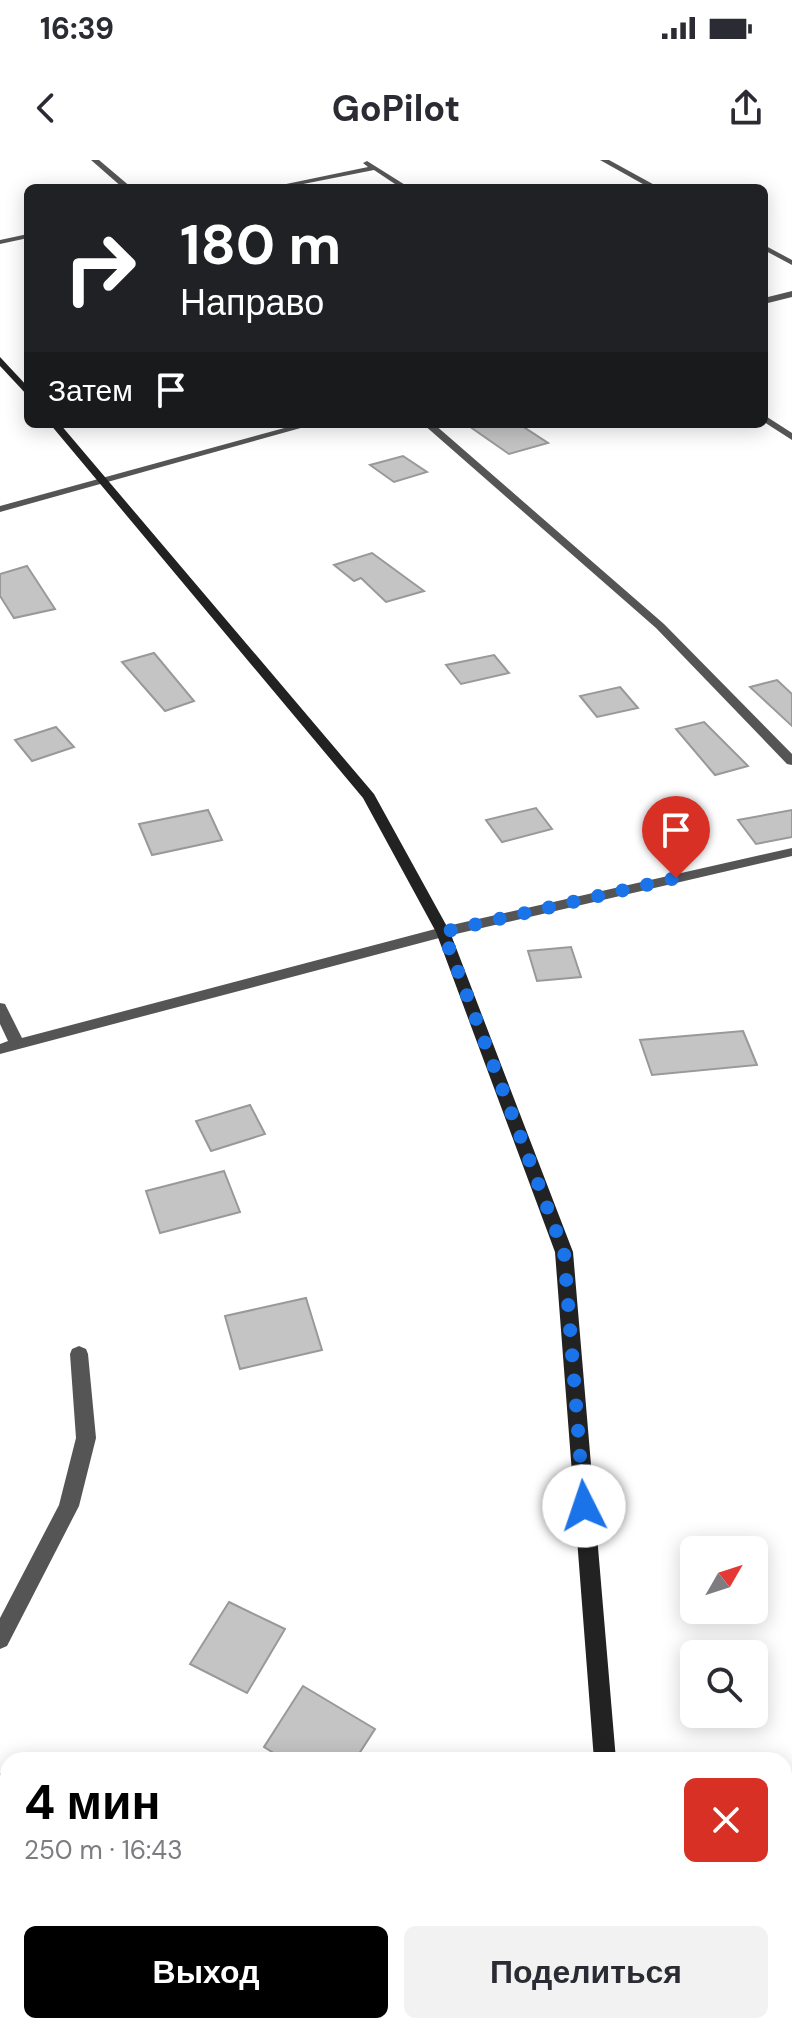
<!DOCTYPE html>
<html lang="ru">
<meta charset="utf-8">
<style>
:root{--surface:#fff;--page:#f2f2f3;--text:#2b2b33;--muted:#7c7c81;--accent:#000}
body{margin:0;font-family:"DM Sans",sans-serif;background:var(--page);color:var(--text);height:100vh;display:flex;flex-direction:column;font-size:30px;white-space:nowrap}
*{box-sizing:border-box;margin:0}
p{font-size:26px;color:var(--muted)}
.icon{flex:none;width:44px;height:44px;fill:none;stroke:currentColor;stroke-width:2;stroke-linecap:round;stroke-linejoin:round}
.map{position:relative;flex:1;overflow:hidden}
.panel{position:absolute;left:0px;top:1592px;width:792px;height:282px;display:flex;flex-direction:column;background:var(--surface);border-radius:24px 24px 0 0;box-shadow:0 4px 20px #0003}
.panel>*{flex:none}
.hud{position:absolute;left:24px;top:24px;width:744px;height:244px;border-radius:12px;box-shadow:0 4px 20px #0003;background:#202124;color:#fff;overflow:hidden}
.needle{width:52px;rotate:51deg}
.tools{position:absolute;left:680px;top:1376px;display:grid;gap:16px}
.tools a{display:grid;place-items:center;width:88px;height:88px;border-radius:12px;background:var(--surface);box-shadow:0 4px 20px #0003;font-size:40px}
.pin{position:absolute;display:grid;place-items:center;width:68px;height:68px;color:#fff;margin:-82px -34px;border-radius:50% 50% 50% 0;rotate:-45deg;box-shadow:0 0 8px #0007}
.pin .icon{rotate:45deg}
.me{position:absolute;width:88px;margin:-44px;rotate:356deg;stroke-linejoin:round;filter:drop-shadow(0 0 6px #0008)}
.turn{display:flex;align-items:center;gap:28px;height:168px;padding:0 24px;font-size:36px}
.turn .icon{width:104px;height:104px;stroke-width:2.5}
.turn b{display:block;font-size:56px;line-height:68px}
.then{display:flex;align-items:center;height:76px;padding:0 24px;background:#0003;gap:16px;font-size:30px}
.round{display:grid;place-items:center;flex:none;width:84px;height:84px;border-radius:12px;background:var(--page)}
.overview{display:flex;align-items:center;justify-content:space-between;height:136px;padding:0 24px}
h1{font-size:48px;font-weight:700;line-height:60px;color:var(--accent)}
.primary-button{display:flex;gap:16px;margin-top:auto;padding:16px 24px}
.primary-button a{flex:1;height:92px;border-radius:12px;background:var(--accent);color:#fff;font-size:32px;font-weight:700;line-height:92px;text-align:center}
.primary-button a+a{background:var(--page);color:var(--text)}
.status{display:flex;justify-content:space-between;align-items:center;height:56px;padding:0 40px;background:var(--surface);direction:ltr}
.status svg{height:22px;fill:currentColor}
header{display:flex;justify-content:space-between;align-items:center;height:104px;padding:0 24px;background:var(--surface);font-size:36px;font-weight:700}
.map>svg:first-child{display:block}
.building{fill:#c4c4c4;stroke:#999;stroke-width:2}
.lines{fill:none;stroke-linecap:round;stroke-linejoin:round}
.street{fill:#555;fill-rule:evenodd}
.secondary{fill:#222;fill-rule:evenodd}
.route{stroke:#1a73e8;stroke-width:14;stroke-dasharray:0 25.2}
</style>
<div class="status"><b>16:39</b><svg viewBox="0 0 49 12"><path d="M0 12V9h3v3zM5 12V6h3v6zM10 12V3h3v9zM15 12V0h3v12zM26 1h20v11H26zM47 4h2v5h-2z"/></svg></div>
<header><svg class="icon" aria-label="back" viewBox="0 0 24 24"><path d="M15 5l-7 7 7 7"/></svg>GoPilot<svg class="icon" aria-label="share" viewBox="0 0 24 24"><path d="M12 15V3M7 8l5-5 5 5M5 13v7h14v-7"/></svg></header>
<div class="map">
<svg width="792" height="1873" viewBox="0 0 792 1873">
<rect width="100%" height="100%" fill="#fff"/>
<g class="building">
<polygon points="466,264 519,264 548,283 509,294"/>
<polygon points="403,296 427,312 394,322 370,305"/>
<polygon points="372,393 424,431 386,442 361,418 354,421 334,405"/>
<polygon points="27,406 55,449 14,458 0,436 0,414"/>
<polygon points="154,493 194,541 165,551 122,502"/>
<polygon points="494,495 509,513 461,524 446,505"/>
<polygon points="777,520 792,534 792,566 750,527"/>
<polygon points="620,527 638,548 597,557 580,536"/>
<polygon points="704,562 748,606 715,615 676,569"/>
<polygon points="56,567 74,587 32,601 15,580"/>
<polygon points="536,648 552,669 502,682 486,660"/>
<polygon points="208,650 222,680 152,695 139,664"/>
<polygon points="792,650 792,677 756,684 738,660"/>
<polygon points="571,787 581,817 537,821 528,791"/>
<polygon points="743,871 757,905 652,915 640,880"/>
<polygon points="250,945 265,974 211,991 196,961"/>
<polygon points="224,1011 240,1052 160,1073 146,1031"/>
<polygon points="306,1138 322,1190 240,1209 225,1156"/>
<polygon points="229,1442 285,1469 247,1533 190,1504"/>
<polygon points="303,1526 375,1569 355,1600 285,1600 264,1587"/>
</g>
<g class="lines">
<g class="street">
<polygon points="91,0 99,0 132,28 123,28"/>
<polygon points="600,0 609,0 660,28 650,28"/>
<polygon points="367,1 410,28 401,28 374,10 283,28 267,28 368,7 363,3"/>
<polygon points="28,74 28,78 0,84 0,80"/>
<polygon points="764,85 792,100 792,105 764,90"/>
<polygon points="792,131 792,137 764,144 764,138"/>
<polygon points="764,255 792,273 792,280 764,262"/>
<polygon points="299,264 315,264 0,352 0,346"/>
<polygon points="423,264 434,264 664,464 792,594 792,605 787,604 656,468"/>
<polygon points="792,688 792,696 443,777 0,894 0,884 8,881 0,864 0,843 5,844 22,878 443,767"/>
<polygon points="79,1186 86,1189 88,1194 96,1278 79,1346 7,1486 0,1489 0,1458 59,1345 76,1278 70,1194 72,1189"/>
<polygon points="0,1613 8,1616 8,1638 0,1635"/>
<polygon points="784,1860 792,1863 792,1873 740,1873 737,1866 784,1866"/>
</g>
<g class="secondary">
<polygon points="0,197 28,227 28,236 0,206"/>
<polygon points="50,264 60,264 374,634 450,772 573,1092 616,1600 594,1600 555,1092 436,772 363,638"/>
<rect x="613" y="1866" width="24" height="7"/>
</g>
</g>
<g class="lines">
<polyline class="route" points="584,1346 564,1092 443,772 676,718"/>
</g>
</svg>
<div class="tools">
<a><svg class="needle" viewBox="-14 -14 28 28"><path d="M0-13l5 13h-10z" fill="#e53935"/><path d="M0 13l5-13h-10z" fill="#7c7c81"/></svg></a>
<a><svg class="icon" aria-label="search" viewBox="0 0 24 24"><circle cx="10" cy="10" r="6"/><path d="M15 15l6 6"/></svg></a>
</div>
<div class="pin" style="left:676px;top:718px;background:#d93025"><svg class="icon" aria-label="arrive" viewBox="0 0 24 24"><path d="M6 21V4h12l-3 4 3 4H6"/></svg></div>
<svg class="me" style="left:584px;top:1346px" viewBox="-20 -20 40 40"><circle r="19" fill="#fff"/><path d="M0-13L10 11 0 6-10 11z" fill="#1a73e8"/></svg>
<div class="hud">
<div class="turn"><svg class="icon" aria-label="right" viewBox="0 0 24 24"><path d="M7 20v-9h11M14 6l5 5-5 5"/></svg><div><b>180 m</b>Направо</div></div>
<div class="then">Затем<svg class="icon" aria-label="arrive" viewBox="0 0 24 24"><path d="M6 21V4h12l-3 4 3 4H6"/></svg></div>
</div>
<section class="panel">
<div class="overview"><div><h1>4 мин</h1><p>250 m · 16:43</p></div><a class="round" style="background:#d93025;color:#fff"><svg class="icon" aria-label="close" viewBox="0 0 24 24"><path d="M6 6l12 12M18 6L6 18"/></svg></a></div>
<div class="primary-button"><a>Выход</a><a>Поделиться</a></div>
</section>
</div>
